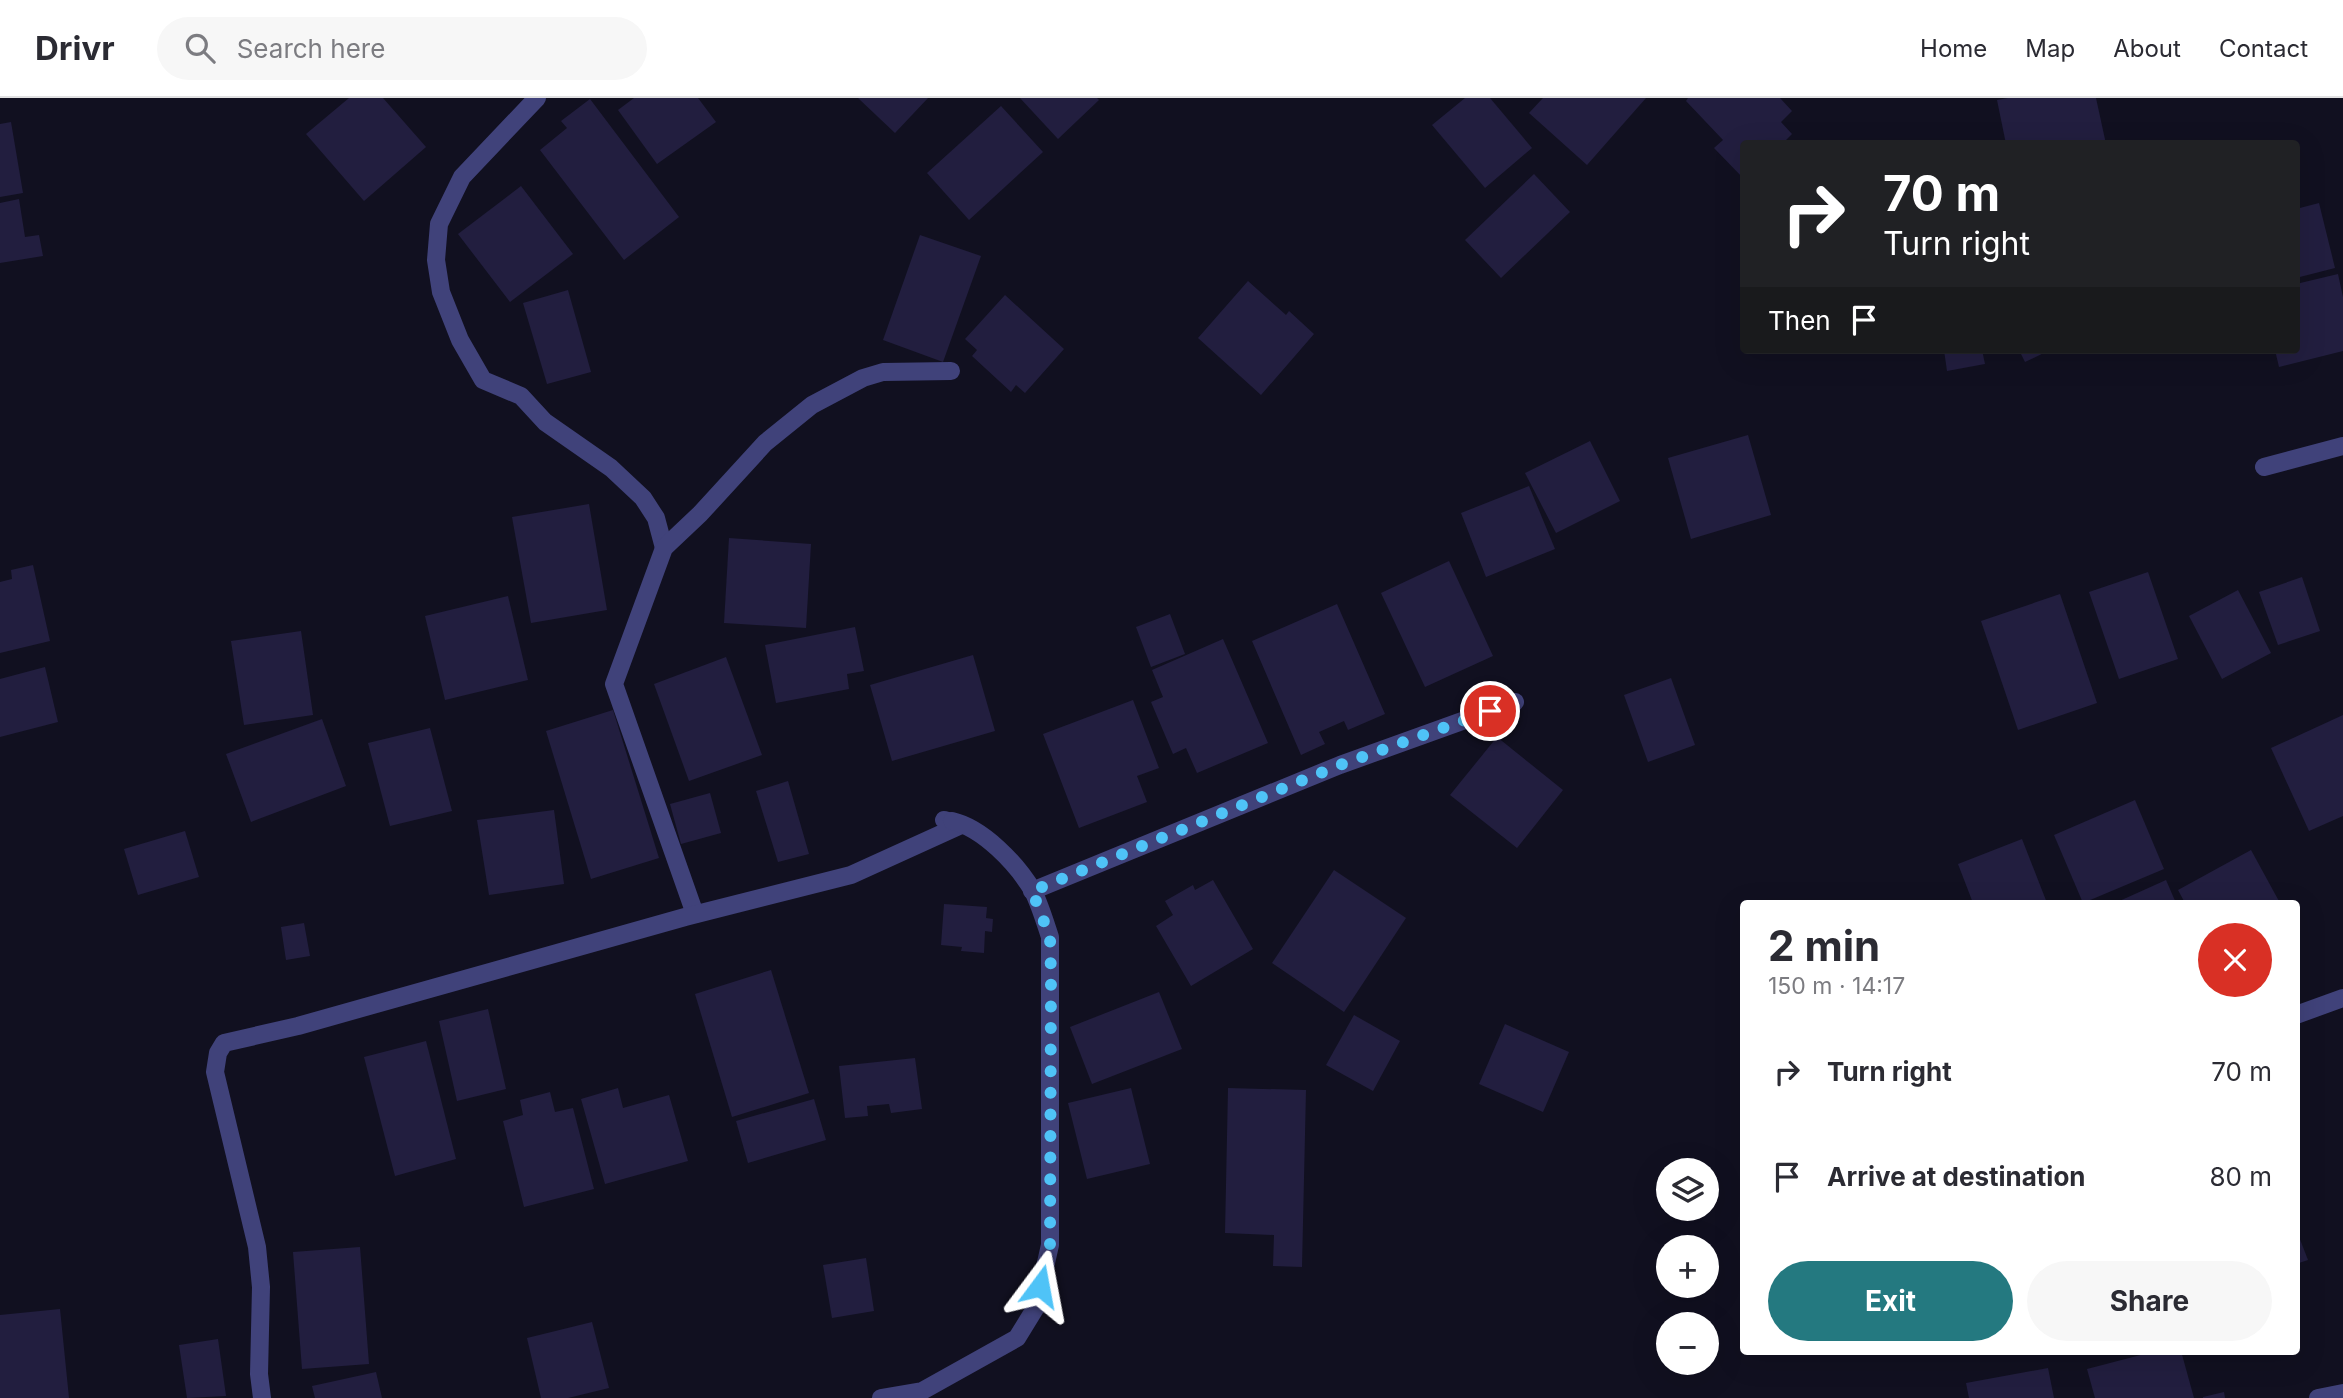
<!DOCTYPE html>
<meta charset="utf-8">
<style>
:root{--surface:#fff;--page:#f7f7f7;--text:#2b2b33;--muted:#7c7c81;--line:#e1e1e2;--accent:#247980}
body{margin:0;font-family:Inter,sans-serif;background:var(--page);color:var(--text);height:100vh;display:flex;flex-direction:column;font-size:26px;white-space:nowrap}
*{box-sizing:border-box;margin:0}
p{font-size:23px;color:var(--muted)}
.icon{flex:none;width:38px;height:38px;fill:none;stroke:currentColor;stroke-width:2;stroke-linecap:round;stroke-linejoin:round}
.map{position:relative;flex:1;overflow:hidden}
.drawer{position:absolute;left:1740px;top:802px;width:560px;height:455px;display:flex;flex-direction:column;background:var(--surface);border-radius:7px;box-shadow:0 7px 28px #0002}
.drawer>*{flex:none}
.hud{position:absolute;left:1740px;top:42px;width:560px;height:214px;border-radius:7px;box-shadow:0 7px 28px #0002;background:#202124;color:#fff;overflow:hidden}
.tools{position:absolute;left:1656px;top:1060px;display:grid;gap:14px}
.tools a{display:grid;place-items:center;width:63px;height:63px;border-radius:50%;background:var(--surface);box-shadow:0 7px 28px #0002;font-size:35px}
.pin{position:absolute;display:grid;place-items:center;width:60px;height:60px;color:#fff;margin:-30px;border:4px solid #fff;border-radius:50%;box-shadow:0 2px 7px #0007}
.me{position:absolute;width:77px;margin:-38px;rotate:13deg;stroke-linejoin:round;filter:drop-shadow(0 0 5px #0008)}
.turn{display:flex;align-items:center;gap:24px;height:147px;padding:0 28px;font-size:32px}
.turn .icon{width:91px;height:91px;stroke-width:2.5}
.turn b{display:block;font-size:49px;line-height:60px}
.then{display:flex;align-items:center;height:66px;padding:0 28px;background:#0003;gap:14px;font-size:26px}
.round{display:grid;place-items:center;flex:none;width:74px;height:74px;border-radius:37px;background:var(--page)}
.head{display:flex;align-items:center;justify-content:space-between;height:119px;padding:0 28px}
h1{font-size:42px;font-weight:700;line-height:52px}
.action{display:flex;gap:14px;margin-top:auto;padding:14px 28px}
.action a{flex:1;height:80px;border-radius:42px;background:var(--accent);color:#fff;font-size:28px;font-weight:700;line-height:80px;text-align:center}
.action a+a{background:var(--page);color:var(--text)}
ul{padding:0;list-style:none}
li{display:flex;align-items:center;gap:21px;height:105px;padding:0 28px}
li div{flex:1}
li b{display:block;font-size:26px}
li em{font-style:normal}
header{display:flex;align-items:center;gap:42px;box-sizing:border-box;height:98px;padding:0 35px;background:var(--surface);border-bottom:2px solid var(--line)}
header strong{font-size:33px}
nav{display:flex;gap:38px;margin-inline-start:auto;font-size:24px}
.search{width:490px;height:63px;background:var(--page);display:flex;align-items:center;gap:18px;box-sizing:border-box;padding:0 24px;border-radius:38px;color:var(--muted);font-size:26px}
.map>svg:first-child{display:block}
.building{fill:#221e3f}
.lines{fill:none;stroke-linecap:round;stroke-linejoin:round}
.minor{stroke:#40427a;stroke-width:18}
.route{stroke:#4fc3f7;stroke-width:12;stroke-dasharray:0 21.6}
</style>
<header>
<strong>Drivr</strong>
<div class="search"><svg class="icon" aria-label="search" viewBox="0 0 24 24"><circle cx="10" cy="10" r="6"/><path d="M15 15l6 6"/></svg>Search here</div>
<nav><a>Home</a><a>Map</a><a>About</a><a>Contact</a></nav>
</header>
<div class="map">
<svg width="2343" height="1300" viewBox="0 0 2343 1300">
<rect width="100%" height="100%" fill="#111020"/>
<g class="building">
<polygon points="349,0 383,0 426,49 364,103 306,36"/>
<polygon points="634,0 698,0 716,24 657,66 618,12"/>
<polygon points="858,0 928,0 895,35"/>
<polygon points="1020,0 1097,0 1099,2 1058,41"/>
<polygon points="1465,0 1490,0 1532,50 1485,90 1432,27"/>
<polygon points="1543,0 1646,0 1587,67 1529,15"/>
<polygon points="1688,0 1780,0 1792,13 1781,24 1792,36 1782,46 1743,46 1743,80 1714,50 1723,42 1686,3"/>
<polygon points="2008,0 2096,0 2106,46 2006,46 1997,2"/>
<polygon points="590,1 679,119 624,162 540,52 567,30 561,23"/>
<polygon points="1001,8 1043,54 969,122 927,75"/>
<polygon points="11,24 23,95 0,99 0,26"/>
<polygon points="1534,76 1570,114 1501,180 1465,142"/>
<polygon points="521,88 573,156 510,204 458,136"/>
<polygon points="19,101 25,139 39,137 43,158 0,165 0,105"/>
<polygon points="2319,105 2335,170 2296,180 2296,111"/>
<polygon points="920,137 981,158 943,264 883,242"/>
<polygon points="2338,176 2343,199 2343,253 2279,269 2275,252 2296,252 2296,186"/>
<polygon points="1248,183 1286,217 1289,213 1314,236 1261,297 1198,240"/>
<polygon points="568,192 591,274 547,286 523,205"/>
<polygon points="1005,197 1064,251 1025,295 1016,287 1011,294 972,258 977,252 965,241"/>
<polygon points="1944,252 1982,252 1985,266 1947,273"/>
<polygon points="2019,252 2050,252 2025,264"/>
<polygon points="1748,337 1771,417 1691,441 1668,360"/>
<polygon points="1590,343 1620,403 1556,435 1525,375"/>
<polygon points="1529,388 1555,451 1486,479 1461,415"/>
<polygon points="589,406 607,512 531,525 512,419"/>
<polygon points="729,440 811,446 806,530 724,525"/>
<polygon points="1449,463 1493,558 1425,589 1381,495"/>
<polygon points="33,467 50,543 0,555 0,484 12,481 11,472"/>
<polygon points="2148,474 2178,561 2119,581 2089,494"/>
<polygon points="2302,479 2320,533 2278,547 2259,494"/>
<polygon points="2238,492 2271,555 2222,581 2189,518"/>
<polygon points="2060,496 2097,605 2018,632 1981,523"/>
<polygon points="508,498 528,582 445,602 425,518"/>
<polygon points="1337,506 1385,616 1348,632 1344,623 1319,634 1325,646 1301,657 1252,543"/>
<polygon points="1170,516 1185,556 1151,569 1136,529"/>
<polygon points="855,529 864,573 847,576 849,591 776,605 765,547"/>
<polygon points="301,533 313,617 244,627 231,543"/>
<polygon points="1223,541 1268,645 1197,675 1186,650 1173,656 1151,604 1163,599 1152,572"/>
<polygon points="973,557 995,633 892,663 870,587"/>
<polygon points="726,559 762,657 689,683 654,586"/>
<polygon points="45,569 58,624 0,639 0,581"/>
<polygon points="1671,580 1695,647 1648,664 1624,597"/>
<polygon points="1133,602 1159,670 1137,678 1147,704 1079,730 1043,636"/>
<polygon points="613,612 659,760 591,781 546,633"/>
<polygon points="2343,617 2343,718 2309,733 2271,650"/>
<polygon points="322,621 346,688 251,724 226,656"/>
<polygon points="430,630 452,713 390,728 368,645"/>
<polygon points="1497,639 1563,692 1517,750 1450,697"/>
<polygon points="788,683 809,756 778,764 756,693"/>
<polygon points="710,695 721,735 681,746 670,706"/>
<polygon points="2135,702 2164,771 2083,805 2054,737"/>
<polygon points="554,712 564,786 489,797 477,722"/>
<polygon points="185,733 199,779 138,797 124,751"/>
<polygon points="2022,741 2047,805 1973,805 1958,766"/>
<polygon points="2251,752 2280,805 2185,805 2178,792"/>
<polygon points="1334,772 1406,820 1344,914 1272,865"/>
<polygon points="1213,782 1253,851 1191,888 1156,828 1173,817 1165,803 1193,787 1195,792"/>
<polygon points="2166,782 2176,805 2115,805"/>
<polygon points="944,806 987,809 986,820 993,821 992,834 985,833 984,855 961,853 962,849 941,847"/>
<polygon points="304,825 310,858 286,862 281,829"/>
<polygon points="771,872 809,995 732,1019 695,896"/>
<polygon points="1159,894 1182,951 1092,986 1070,929"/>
<polygon points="488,911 506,991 457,1003 439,923"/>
<polygon points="1354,917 1400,943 1373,993 1326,967"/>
<polygon points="1505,926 1569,954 1543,1014 1479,986"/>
<polygon points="426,943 456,1061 395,1078 364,959"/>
<polygon points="915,960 922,1011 891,1015 889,1006 867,1008 868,1018 845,1020 839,968"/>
<polygon points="618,990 623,1010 669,997 688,1063 605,1086 581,1001"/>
<polygon points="1131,990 1150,1066 1087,1081 1068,1005"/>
<polygon points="1228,990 1306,992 1302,1169 1273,1168 1274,1137 1225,1135"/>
<polygon points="550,994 555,1014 573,1010 594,1091 524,1109 503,1023 523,1017 520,1002"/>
<polygon points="814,1001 826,1042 748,1065 736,1023"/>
<polygon points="2296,1131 2308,1162 2296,1166"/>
<polygon points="360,1149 369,1266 302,1271 293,1154"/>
<polygon points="866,1160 874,1213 832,1220 823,1167"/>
<polygon points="60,1211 69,1300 0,1300 0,1217"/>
<polygon points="592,1224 609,1290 568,1300 541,1300 527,1240"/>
<polygon points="218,1241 226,1298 187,1300 179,1247"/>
<polygon points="2156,1253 2181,1253 2194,1300 2095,1300 2087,1271"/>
<polygon points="2048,1270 2054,1300 1969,1300 1966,1285"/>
<polygon points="376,1274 382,1300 315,1300 312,1288"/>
<polygon points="2224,1294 2225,1300 2203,1300 2203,1299"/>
</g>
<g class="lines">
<g class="minor">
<polyline points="537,0 462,79 439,126 436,162 441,194 460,242 483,282 521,298 545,324 611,370 643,400 656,420 664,450"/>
<polyline points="2264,369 2343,348"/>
<polyline points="1032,793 1340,667 1515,604"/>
<polyline points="695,816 614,586 664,450 700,416 765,345 812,307 863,280 883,274 951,273"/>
<polyline points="2296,917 2343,900"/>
<polyline points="262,1300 259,1276 261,1189 257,1149 215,974 218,955 224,945 298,928 685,819 851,777 961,727 944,722"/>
<path d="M881 1300 922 1293 1017 1240 1036 1209 1050 1147V839C1045 824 1040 807 1033 793 1017 766 983 730 952 723"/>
<polyline points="2318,1300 2343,1295"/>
</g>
</g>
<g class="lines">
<polyline class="route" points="1040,1188 1050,1147 1051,878 1050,839 1032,793 1340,667 1490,613"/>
</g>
</svg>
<div class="tools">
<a><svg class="icon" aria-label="layers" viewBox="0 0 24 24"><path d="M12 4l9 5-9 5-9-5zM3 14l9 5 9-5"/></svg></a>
<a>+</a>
<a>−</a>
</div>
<div class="pin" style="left:1490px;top:613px;background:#d93025"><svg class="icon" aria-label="arrive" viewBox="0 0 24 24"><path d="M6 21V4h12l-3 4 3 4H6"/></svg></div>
<svg class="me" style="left:1040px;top:1188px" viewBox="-20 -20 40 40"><path d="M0-17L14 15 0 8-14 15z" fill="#4fc3f7" stroke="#fff" stroke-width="4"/></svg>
<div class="hud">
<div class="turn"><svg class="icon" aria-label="right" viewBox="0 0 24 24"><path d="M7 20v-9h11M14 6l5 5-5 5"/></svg><div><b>70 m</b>Turn right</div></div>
<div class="then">Then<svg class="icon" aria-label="arrive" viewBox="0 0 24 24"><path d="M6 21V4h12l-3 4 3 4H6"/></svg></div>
</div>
<section class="drawer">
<div class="head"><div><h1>2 min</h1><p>150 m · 14:17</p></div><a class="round" style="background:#d93025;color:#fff"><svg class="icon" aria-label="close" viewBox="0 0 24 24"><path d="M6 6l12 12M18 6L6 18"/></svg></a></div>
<ul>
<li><svg class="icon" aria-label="right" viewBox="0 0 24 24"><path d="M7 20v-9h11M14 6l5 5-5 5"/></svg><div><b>Turn right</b></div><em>70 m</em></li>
<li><svg class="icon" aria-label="arrive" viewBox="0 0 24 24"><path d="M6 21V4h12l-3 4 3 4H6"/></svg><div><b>Arrive at destination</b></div><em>80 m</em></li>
</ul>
<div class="action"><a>Exit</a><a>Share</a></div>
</section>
</div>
